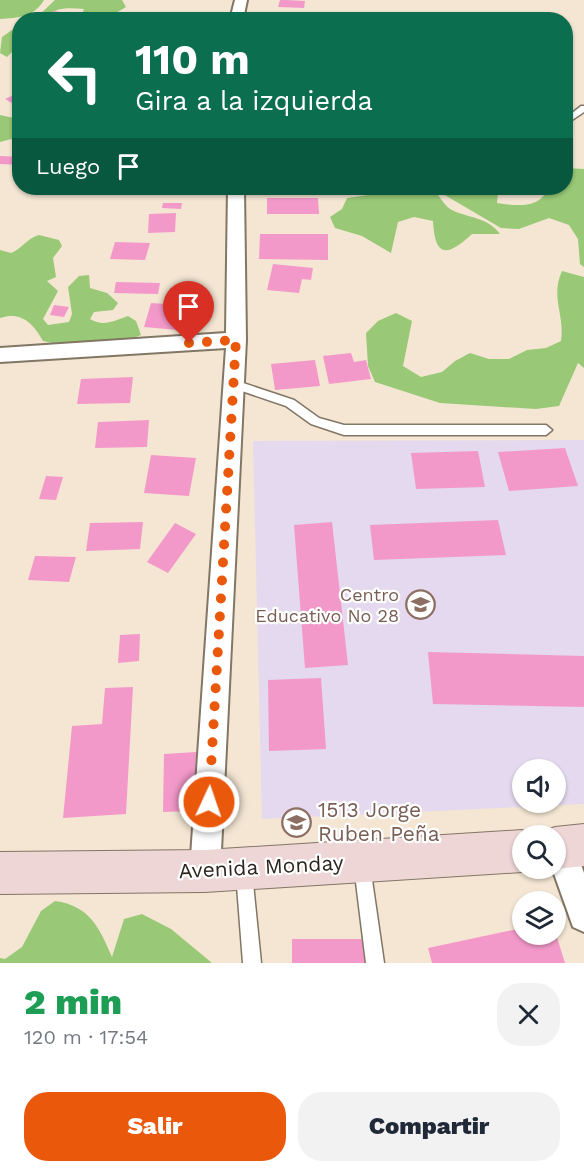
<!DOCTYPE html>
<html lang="es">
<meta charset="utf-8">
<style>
:root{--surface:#fff;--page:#f2f2f3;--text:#1f2937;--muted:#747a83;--accent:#ea580c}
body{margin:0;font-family:"Work Sans",sans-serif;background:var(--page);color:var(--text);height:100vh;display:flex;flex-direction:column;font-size:22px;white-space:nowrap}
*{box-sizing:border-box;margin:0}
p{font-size:20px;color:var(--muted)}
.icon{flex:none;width:33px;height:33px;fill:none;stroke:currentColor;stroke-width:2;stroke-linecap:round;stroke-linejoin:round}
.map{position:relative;height:963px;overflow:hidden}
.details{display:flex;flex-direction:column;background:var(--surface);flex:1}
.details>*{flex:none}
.banner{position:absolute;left:12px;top:12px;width:561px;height:183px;border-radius:24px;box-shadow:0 2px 4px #0004;background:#0b6e4f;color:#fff;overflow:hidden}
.controls{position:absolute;left:512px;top:759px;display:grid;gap:12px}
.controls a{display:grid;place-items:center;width:54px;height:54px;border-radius:50%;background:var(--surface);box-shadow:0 2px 4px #0004;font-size:30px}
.pin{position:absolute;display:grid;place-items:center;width:51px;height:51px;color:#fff;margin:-62px -26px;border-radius:50% 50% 50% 0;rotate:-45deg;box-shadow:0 0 6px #0007}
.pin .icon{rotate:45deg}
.me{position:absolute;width:66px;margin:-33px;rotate:3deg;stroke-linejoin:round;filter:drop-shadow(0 0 4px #0008)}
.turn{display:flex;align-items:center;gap:21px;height:126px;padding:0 24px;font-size:27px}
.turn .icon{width:78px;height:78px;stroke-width:2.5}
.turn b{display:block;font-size:42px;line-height:51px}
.then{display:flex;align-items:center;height:57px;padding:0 24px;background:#0003;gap:12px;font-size:22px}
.round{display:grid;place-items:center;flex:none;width:63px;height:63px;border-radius:24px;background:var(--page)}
.summary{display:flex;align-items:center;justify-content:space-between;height:102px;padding:0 24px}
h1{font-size:36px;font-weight:800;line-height:45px;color:#1e9e55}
.button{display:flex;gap:12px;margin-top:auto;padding:12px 24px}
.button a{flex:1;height:69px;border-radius:24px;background:var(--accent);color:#fff;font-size:24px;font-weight:800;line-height:69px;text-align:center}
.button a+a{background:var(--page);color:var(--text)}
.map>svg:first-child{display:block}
.education{fill:#e4d9ee;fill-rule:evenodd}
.forest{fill:#99c976}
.building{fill:#f399ca}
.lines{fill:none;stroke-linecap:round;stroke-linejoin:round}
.lane-casing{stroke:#827664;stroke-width:3}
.street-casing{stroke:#827664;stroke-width:4}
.secondary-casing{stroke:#827664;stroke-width:2}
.lane{fill:#fff;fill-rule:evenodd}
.street{fill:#fff;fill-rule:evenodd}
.secondary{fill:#eed5d6;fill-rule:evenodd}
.route{stroke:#ea580c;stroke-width:10;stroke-dasharray:0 18}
.labels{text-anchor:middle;stroke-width:4.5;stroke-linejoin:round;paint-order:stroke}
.education-label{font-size:18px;fill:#785e54;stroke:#fff;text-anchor:end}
.near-education-label{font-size:21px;fill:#785e54;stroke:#fff;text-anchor:start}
.near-street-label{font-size:21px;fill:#2b261f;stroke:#fff}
</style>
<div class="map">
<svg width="584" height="963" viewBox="0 0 584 963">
<rect width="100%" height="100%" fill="#f4e6d3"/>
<path class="education" d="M584 440V804L262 819 253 441ZM522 770H555V802H522Z"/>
<g class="forest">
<path d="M0 0H44C34 17 18 18 0 19Z"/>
<path d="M55 0H122L126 7 106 19H80L84 9C69 8 55 6 45 19L34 20Z"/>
<polygon points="19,25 19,45 7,57 0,53 2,37"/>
<polygon points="0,115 19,119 19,137 0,142"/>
<path d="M566 168 584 169V267L580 264 578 239 569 225 549 218 519 229 501 228 443 194 446 188H504L498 192 497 203C517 206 540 209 548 188H566Z"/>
<path d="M397 188H433C438 194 445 207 452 210 468 218 488 217 500 234H472C447 257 435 258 433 221L414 217 398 222 391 253 362 236 335 228 330 217 342 209 347 198 389 192Z"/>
<path d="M39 235 59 240 62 246 53 258 56 277 47 281 58 291 43 319 48 325 69 322 72 314 68 287 79 276 89 275 90 288 107 293 118 303 113 310 94 312 90 319C103 327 114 321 128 316L136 321 141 335 131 339 52 343 43 341C33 323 21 311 0 318V250L11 253C23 248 27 238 39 235Z"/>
<path d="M562 271 584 277V368L578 363 559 406 536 409 440 403 375 382 368 366 366 333 378 321 396 313 412 321 403 366 421 377 442 372 455 361 470 353 489 359H509L527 350 546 348 561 341C565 314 550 298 562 271Z"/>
<path d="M55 901C90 906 99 927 112 957L124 919 142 914 171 929 212 963H0V958L5 959 22 947 41 911Z"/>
</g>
<g class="building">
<polygon points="280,0 287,0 305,1 304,8 278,7"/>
<polygon points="54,11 75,14 70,20 46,20"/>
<polygon points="151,12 171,14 169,20 146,20"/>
<polygon points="20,92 20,108 5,99"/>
<polygon points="0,156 20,157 20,165 0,164"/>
<polygon points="156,188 184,188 182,195 154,194"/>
<polygon points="267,198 318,198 319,214 267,214"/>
<polygon points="163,203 182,203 181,209 162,208"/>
<polygon points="176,213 175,232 148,233 149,214"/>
<polygon points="260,234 328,234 328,260 259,259"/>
<polygon points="115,242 150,243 145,260 110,259"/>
<polygon points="273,264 313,268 311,280 302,279 299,293 267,290"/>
<polygon points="116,282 160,283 158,294 114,293"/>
<polygon points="151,303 195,306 189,331 144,327"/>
<polygon points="54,305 69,307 64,317 50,315"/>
<polygon points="351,353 354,362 366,360 371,379 329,384 323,356"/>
<polygon points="315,360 320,386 275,390 271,364"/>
<polygon points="133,377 130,403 77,404 81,379"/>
<polygon points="149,420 147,447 95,448 98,422"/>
<polygon points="565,448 578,486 509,491 498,452"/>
<polygon points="478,451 485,487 416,489 411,453"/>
<polygon points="151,455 196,458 189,496 144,493"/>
<polygon points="46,476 63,477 56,500 39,499"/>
<polygon points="498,520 506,555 374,560 370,525"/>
<polygon points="143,522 140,549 86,551 90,523"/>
<polygon points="332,522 348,665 305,668 294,525"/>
<polygon points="175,523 196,534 168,573 147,562"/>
<polygon points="35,556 76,557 69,582 28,580"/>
<polygon points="140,634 139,661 118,663 120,635"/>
<polygon points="428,652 584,656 584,707 433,704"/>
<polygon points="321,678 326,749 269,751 268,680"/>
<polygon points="133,687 126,814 63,818 72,726 102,724 105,688"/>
<polygon points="196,752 195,811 163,812 164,754"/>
<polygon points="522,928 522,934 556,934 565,963 432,963 428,948"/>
<polygon points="292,939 363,939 365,963 292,963"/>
</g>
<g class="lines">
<defs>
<g id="lane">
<polygon points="581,106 584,106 584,112 566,124 566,118"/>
<polygon points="234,380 294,400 319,418 344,425 546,425 552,430 546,435 344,435 311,424 286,406 230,387 229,384 230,381"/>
<polygon points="362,858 368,860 370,866 384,963 366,963 354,866 356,860"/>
<polygon points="244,865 250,867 252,873 261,963 243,963 236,873 238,867"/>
</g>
<g id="street">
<polygon points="235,0 247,0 243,20 230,20"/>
<polygon points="228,188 244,188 246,340 220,871 216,882 205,886 194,882 190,871 226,348 0,362 0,348 226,333"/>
<polygon points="560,833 571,837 584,873 584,932 573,927 552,868 555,868 554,836"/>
</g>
<g id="secondary">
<polygon points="584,824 584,866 555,869 554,868 555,836 539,836 540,833 555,827"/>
<polygon points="522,830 535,836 522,836 522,868 530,868 522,872 205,892 0,894 0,852 205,850"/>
</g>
</defs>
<use href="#lane" class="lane-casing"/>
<use href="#street" class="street-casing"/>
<use href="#secondary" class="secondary-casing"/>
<use href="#lane" class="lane"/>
<use href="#street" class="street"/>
<use href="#secondary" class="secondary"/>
</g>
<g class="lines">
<polyline class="route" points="189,343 236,340 209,802"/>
</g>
<defs>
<symbol id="school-ring" viewBox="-11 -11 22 22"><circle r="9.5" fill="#fff" stroke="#8d6e63" stroke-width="1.5"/><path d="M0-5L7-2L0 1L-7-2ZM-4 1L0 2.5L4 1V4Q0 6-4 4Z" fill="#8d6e63"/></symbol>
</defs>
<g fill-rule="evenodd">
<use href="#school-ring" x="404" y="588" width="33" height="33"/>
<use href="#school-ring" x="280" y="806" width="33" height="33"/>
</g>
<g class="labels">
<g class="education-label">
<text x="399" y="601">Centro<tspan x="399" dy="21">Educativo No 28</tspan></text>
</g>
<g class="near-education-label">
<text x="318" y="817">1513 Jorge<tspan x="318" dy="24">Ruben Peña</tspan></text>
</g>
<g class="near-street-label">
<text transform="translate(261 867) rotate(-3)" y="7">Avenida Monday</text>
</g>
</g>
</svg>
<div class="controls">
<a><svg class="icon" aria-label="sound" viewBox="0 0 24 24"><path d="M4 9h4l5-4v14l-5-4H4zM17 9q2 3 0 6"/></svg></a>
<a><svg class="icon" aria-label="search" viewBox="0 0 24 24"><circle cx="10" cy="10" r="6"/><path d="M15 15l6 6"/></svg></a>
<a><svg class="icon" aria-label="layers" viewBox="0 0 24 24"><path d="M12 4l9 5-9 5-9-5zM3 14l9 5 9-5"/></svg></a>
</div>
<div class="pin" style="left:189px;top:343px;background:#d93025"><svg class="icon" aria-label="arrive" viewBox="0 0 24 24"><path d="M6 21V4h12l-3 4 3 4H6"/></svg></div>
<svg class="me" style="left:209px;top:802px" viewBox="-20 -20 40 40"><circle r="17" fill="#ea580c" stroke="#fff" stroke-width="3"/><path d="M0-11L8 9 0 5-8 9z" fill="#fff"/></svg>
<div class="banner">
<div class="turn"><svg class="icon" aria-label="left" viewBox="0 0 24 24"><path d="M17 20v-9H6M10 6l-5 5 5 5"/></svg><div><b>110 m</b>Gira a la izquierda</div></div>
<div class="then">Luego<svg class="icon" aria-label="arrive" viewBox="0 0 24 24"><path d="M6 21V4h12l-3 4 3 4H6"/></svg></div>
</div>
</div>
<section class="details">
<div class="summary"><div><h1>2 min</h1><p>120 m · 17:54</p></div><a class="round"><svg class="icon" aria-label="close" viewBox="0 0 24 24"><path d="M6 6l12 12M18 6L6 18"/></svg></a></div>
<div class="button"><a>Salir</a><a>Compartir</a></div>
</section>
